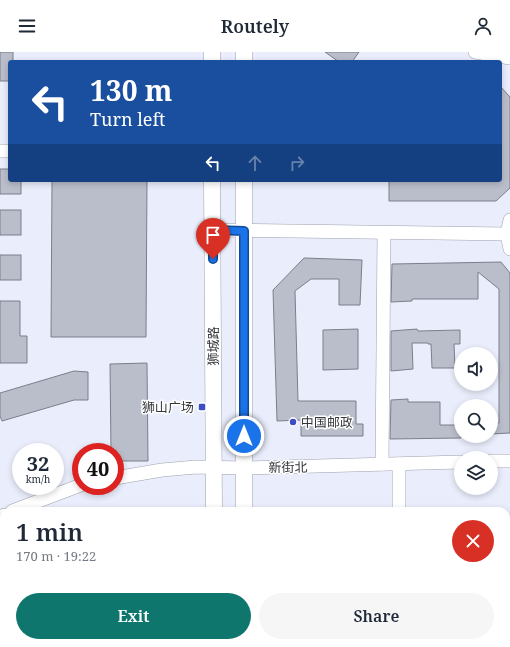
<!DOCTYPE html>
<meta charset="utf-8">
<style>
:root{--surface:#fff;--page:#f6f6f7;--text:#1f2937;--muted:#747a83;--accent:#0f766e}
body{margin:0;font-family:"Noto Serif","Noto Sans SC",serif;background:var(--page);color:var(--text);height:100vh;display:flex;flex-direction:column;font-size:15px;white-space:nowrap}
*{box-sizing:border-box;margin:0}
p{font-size:13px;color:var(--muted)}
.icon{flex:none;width:22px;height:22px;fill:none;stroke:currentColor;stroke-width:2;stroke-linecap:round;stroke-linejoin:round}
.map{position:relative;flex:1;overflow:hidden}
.side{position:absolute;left:0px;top:455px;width:510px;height:140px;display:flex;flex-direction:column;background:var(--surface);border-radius:12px 12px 0 0;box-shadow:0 2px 6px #0003}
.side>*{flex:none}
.hud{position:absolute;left:8px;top:8px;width:494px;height:122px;border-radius:4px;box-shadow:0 2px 6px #0003;background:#1a4fa0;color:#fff;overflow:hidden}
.buttons{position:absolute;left:454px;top:295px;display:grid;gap:8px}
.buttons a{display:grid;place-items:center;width:44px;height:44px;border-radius:50%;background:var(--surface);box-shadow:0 2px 6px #0003;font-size:20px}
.speed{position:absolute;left:12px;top:391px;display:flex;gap:8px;font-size:20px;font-weight:700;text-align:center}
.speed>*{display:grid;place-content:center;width:52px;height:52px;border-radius:50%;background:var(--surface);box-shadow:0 2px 6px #0003;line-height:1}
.speed small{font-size:10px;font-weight:400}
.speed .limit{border:6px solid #d22;background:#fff;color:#111}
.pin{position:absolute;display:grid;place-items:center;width:34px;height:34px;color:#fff;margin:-41px -17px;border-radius:50% 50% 50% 0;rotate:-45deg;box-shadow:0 0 4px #0007}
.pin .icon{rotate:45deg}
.me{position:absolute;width:44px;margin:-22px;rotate:0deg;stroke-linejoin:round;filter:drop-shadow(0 0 3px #0008)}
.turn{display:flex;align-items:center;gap:14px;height:84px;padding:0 16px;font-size:18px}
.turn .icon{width:52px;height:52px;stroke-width:2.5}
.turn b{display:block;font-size:28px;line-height:34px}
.lanes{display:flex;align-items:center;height:38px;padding:0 16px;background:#0003;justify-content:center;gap:20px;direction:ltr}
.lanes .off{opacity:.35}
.round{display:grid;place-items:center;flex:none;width:42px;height:42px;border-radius:21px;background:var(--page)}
.head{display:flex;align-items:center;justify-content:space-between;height:68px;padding:0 16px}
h1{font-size:24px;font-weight:600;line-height:30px}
.cta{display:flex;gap:8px;margin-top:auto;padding:8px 16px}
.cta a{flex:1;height:46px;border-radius:24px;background:var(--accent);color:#fff;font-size:16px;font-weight:600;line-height:46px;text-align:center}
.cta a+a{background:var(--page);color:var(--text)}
header{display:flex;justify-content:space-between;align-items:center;height:52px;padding:0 16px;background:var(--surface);font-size:18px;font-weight:600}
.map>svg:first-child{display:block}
.building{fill:#babecb;stroke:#7b7f8b}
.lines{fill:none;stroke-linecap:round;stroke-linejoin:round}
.minor-casing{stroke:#9da1ad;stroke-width:14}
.tertiary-casing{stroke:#9da1ad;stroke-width:17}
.minor{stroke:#fff;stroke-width:13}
.tertiary{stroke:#fff;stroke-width:16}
.route-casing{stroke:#114b97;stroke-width:10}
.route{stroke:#1a73e8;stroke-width:7}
.poi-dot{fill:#3c4ec1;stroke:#fff;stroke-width:1.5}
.labels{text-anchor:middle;stroke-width:3;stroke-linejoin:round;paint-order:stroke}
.street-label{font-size:13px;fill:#35373c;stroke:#fff}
.poi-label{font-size:13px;fill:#35373c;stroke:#fff;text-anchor:end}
</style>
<header><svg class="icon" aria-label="menu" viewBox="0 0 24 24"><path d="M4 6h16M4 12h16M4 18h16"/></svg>Routely<svg class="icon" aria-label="person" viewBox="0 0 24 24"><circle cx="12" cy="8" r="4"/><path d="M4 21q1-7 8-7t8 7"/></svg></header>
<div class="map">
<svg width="510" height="595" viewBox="0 0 510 595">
<rect width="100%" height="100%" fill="#eaeefc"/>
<g class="building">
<polygon points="0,0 13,0 13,10 10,10 10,29 0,29"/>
<polygon points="325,0 359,0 352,10 339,10"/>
<polygon points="500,34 510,45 510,136 496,149 389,149 389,128 500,128"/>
<polygon points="0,117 10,117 10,128 21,128 21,142 0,142"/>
<polygon points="52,128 147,128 146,285 51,285"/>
<rect x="0" y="158" width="21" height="25"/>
<rect x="0" y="203" width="21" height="25"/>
<polygon points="304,206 362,208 360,253 339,253 339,227 311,227 295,239 298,349 356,349 356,372 363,372 363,384 301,384 301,368 277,369 273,238"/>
<polygon points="501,210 510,221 510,381 491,382 491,371 499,371 499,237 478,220 478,247 412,247 412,249 391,250 392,212"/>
<polygon points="0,249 20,249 20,284 27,284 27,311 0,311"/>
<polygon points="358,277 358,317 323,318 323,278"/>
<polygon points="417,277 418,279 460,278 460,292 454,292 455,316 432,316 431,292 428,292 428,291 412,291 413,317 391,319 391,279"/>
<polygon points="147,311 148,409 115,409 115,400 111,400 110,312"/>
<polygon points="74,319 88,320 88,348 74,348 2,369 0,364 0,341"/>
<polygon points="408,347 408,350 440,350 440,373 461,373 461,386 390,387 391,348"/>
</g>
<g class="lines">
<defs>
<g id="minor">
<polyline points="475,0 510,6"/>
<polyline points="0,99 10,99"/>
<polyline points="510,168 507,182 510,197"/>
<polyline points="213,178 507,182"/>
<polyline points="491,409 510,409"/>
<polyline points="382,412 384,181"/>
<polyline points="115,426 162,418 196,415 244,416 461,410"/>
<polyline points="12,459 81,433"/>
<polyline points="399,459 399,412"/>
<polyline points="0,465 4,463"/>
<polyline points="397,595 397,591"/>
</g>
<g id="tertiary">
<polyline points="212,0 212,10"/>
<polyline points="244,10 244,0"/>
<polyline points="212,128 214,459"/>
<polyline points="244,459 244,128"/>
<polyline points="216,591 216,595"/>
<polyline points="244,591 244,595"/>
</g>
</defs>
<use href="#minor" class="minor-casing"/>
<use href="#tertiary" class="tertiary-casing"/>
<use href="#minor" class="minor"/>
<use href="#tertiary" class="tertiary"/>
</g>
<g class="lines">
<defs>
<polyline id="route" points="213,207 213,178 244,179 244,384"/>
</defs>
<use href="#route" class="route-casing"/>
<use href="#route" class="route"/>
</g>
<g class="poi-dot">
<rect x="198" y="351" width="8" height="8" rx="2"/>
<circle cx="293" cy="370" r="4"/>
</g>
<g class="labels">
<g class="street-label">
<text transform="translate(213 294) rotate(-90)" y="5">狮城路</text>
<text transform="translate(288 415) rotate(-1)" y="5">新街北</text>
</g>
<g class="poi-label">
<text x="194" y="360">狮山广场</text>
<text x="301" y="375" text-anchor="start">中国邮政</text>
</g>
</g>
</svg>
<div class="buttons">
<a><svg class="icon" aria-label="sound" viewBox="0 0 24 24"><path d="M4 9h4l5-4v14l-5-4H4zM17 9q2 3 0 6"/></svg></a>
<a><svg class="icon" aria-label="search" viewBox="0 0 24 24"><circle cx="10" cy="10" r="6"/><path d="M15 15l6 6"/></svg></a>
<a><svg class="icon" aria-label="layers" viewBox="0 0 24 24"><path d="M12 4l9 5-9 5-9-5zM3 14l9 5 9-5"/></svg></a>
</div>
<div class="speed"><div>32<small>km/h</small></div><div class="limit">40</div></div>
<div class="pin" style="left:213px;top:207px;background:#d93025"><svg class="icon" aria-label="arrive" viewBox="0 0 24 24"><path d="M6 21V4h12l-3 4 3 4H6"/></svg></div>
<svg class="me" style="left:244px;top:384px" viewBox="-20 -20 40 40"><circle r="17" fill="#1a73e8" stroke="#fff" stroke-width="3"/><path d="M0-11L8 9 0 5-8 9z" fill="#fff"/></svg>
<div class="hud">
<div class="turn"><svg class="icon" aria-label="left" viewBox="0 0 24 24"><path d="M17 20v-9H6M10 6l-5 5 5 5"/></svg><div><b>130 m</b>Turn left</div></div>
<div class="lanes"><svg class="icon" aria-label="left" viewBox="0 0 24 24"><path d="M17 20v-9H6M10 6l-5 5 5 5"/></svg><svg class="icon off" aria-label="ahead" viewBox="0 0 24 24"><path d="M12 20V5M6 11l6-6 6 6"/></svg><svg class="icon off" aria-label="right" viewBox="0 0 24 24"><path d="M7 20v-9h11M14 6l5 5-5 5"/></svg></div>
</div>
<section class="side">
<div class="head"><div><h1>1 min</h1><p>170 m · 19:22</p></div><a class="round" style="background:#d93025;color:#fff"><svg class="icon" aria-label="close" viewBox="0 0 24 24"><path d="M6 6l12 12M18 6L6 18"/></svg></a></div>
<div class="cta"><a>Exit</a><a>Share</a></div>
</section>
</div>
